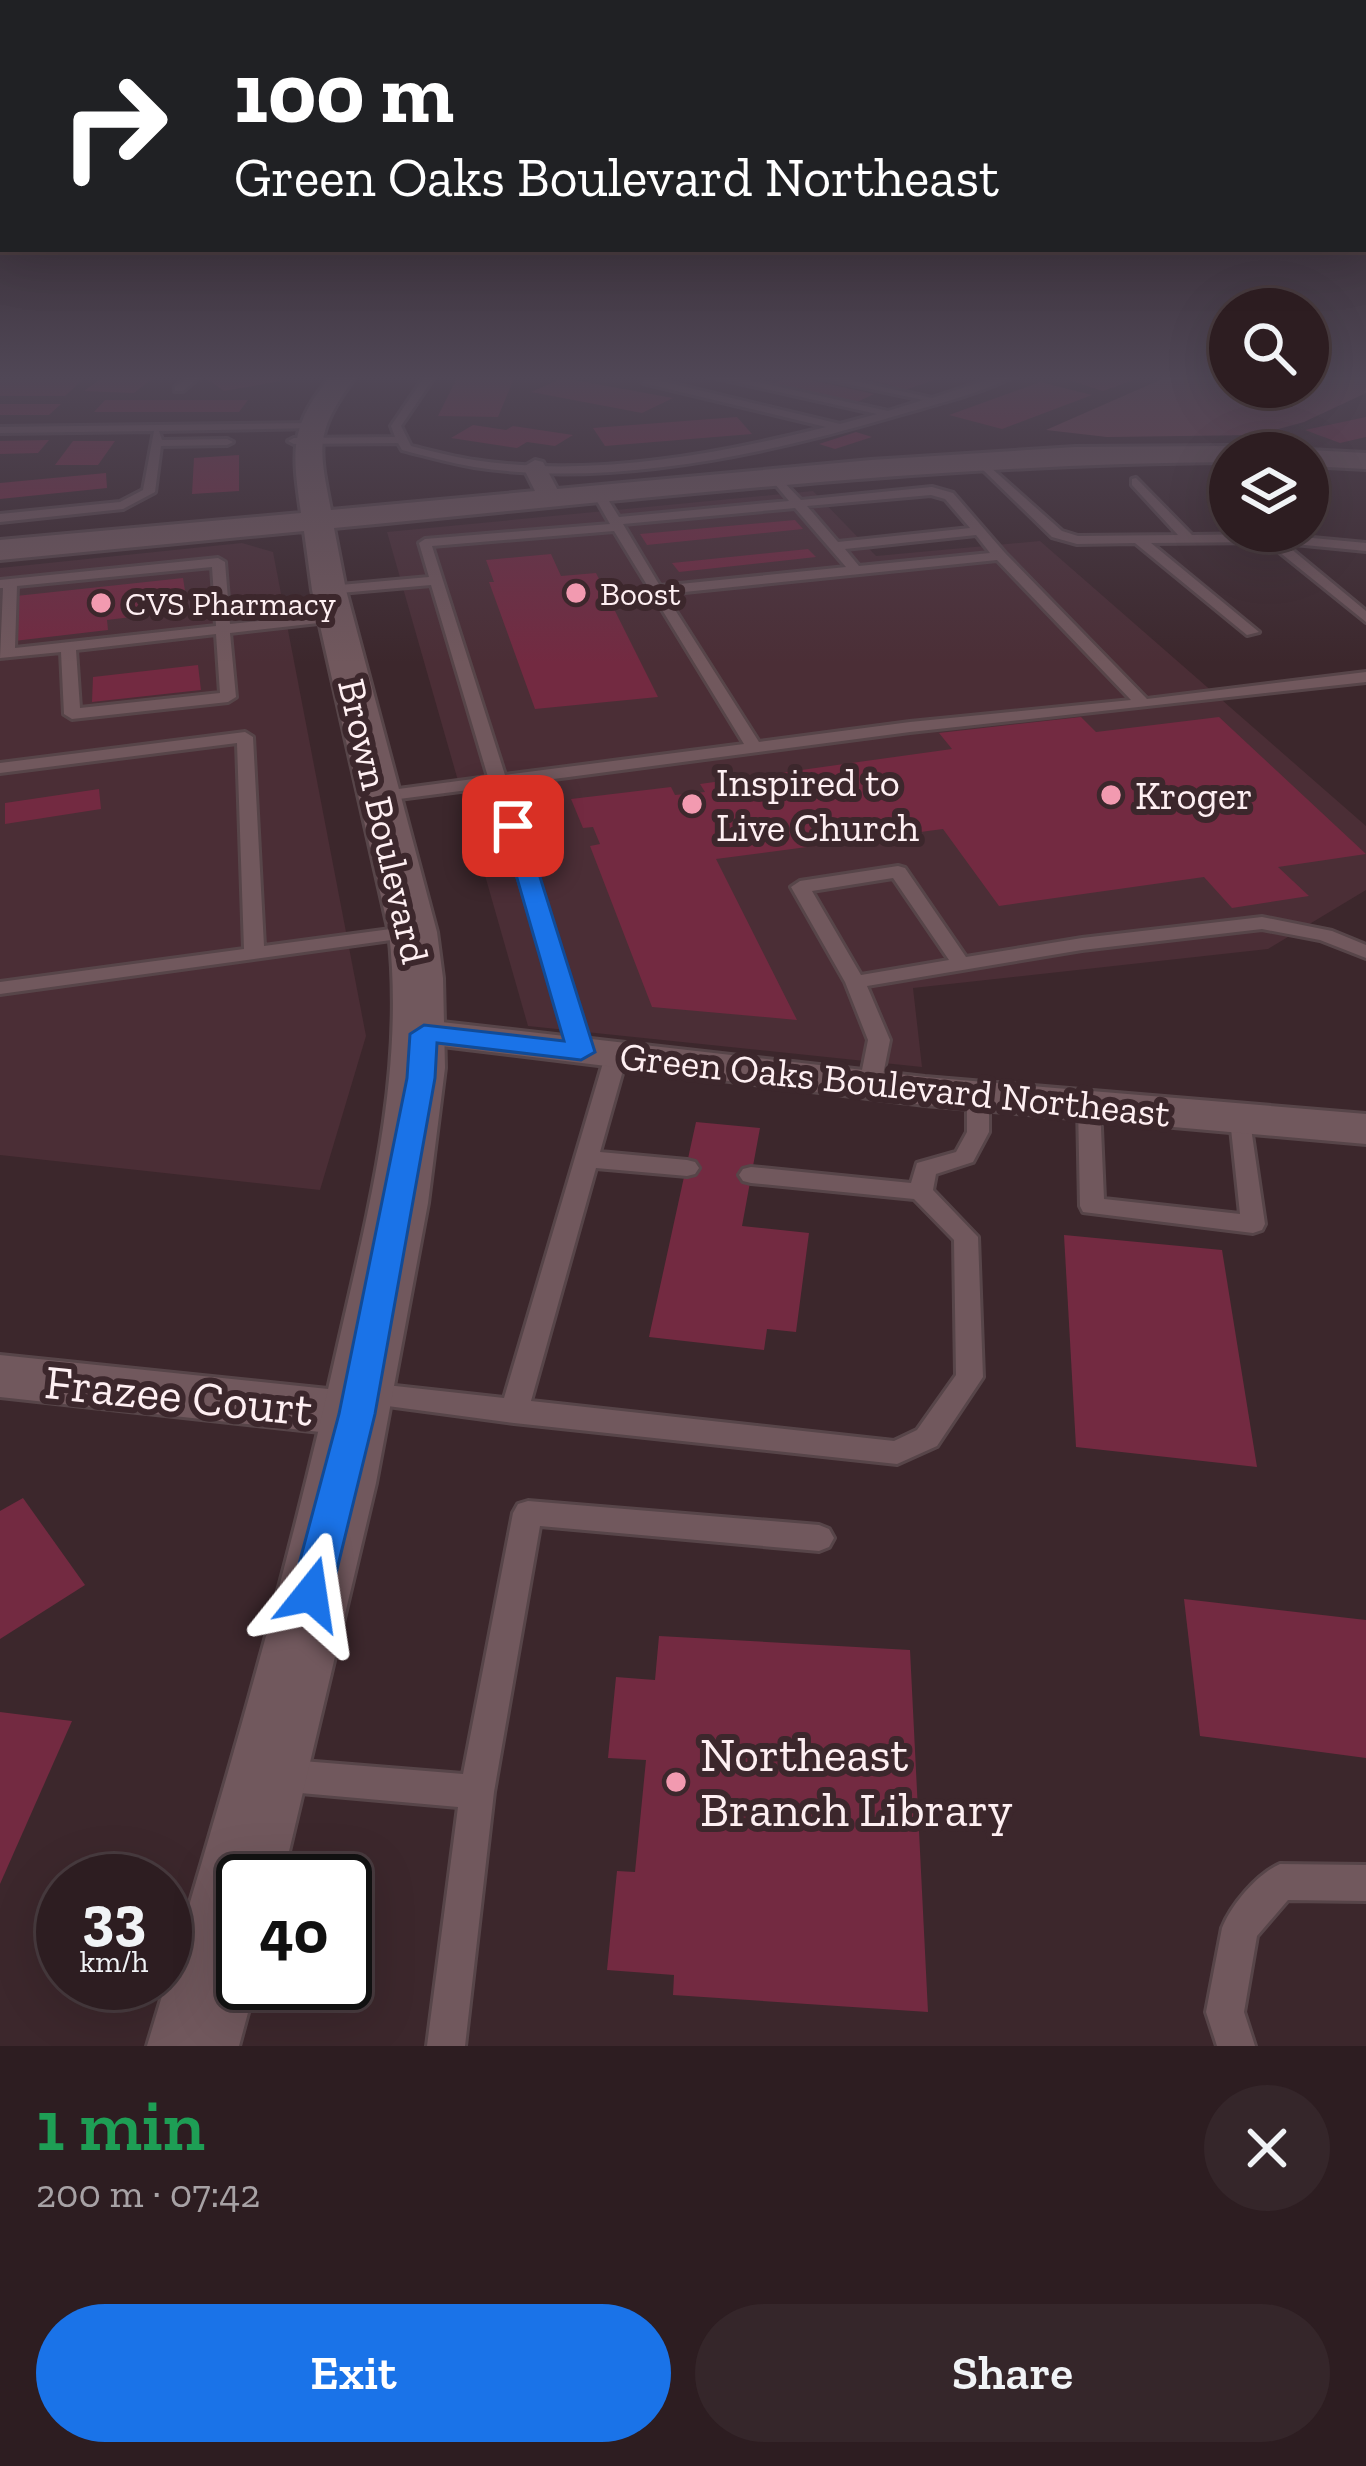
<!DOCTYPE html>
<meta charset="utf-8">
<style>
:root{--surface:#2d1d21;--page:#35262a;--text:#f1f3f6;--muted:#a7a2a5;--line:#483b3f;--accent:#1a73e8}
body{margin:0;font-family:"Zilla Slab",serif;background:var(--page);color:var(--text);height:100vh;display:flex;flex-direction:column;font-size:45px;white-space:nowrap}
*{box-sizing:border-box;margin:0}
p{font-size:39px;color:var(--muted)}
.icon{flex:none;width:66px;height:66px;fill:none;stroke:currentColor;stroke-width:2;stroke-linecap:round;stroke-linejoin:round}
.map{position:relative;height:2046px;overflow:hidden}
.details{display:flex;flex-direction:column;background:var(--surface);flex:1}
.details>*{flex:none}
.guide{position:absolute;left:0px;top:0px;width:1368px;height:252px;box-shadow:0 12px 48px #0002,0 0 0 3px var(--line);background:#202124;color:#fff;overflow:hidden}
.fabs{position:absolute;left:1209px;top:288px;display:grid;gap:24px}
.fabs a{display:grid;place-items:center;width:120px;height:120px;border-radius:50%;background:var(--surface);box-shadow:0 12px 48px #0002,0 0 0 3px var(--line);font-size:60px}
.speed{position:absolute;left:36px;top:1854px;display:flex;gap:24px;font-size:60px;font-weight:700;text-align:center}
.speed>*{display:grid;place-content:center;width:156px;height:156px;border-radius:50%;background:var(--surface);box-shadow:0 12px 48px #0002,0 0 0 3px var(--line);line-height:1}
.speed small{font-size:30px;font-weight:400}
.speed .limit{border:6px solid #111;border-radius:18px;background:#fff;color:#111}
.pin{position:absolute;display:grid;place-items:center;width:102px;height:102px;color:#fff;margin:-51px;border-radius:24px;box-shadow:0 6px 18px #0006}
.me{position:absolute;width:132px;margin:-66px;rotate:15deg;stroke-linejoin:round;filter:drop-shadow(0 0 9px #0008)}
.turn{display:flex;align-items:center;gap:42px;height:252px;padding:0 36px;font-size:54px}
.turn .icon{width:156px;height:156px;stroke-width:2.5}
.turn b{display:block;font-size:84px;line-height:102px}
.round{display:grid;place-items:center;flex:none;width:126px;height:126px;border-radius:63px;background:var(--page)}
.summary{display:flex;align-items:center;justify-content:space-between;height:204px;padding:0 36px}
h1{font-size:72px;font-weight:600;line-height:90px;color:#1e9e55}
.primary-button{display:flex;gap:24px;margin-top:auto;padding:24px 36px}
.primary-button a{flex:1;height:138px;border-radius:72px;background:var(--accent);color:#fff;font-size:48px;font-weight:600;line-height:138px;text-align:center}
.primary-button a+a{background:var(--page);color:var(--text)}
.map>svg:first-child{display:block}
.built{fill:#4b2e36}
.green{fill:#743f4d}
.building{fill:#732a41}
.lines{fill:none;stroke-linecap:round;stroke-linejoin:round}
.service-casing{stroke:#574549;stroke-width:6}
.minor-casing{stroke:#574549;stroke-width:6}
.tertiary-casing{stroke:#574549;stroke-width:6}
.service{fill:#71585d;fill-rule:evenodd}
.minor{fill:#71585d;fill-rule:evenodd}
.tertiary{fill:#71585d;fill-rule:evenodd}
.route{fill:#1a73e8;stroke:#114b97;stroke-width:3}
.poi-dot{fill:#f29ab0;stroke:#3c272c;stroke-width:4.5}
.labels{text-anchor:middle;stroke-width:12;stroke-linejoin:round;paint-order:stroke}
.far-poi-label{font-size:33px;fill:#feeff2;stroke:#3c272c;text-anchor:start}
.poi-label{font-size:39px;fill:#feeff2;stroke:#3c272c;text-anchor:start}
.street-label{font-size:39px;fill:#feeff2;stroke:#3c272c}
.near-street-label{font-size:48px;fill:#feeff2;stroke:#3c272c}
.near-poi-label{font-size:48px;fill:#feeff2;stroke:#3c272c;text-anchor:start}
</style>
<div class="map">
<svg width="1366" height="2046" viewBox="0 0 1366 2046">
<rect width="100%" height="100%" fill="#3c272c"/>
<g class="built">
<polygon points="813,491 876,556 1040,541 1366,826 1366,890 1268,949 913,988 922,1067 528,1026 387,532"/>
<polygon points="242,543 273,552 366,1036 320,1190 0,1155 0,568"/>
</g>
<polygon class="green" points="1169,376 1230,376 1230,387 1308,387 1308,376 1366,376 1366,393 1304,422 1256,435 1107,437 1046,430"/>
<g class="building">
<polygon points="105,376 156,376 134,393 84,391"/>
<polygon points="203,376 273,376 281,381 224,391"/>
<polygon points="458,376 515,376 498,417 438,416"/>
<polygon points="793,376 874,394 855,403 772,384"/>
<polygon points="861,376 943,376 943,377 905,390"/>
<polygon points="1056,376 1142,376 1142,377 1103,391"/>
<polygon points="563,378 673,398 642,413 531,392"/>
<polygon points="0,379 83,379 65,396 0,396"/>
<polygon points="1040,382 1092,395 1002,429 949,415"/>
<polygon points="105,400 248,400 239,412 94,412"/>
<polygon points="0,404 61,404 49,415 0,415"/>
<polygon points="737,417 752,434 605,446 593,428"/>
<polygon points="1366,417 1366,437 1340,443 1305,430"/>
<polygon points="473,425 506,430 513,426 573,435 555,446 527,442 517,448 451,438"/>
<polygon points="856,432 872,437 835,449 819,444"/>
<polygon points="49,440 38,453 0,454 0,441"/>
<polygon points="73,441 115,441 98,465 55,465"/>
<polygon points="239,455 239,491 192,494 194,458"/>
<polygon points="106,473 107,488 0,499 0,483"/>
<polygon points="795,520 803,529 647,545 640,534"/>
<polygon points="808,549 816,557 679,572 672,563"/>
<polygon points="551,554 561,576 596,573 658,697 535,709 489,582 494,582 486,560"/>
<polygon points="183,578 188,610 107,620 108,630 14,641 16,596"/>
<polygon points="198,665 201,690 92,702 93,677"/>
<polygon points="1081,717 1096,732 1219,717 1366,854 1278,867 1309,896 1232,908 1204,877 999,906 943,829 716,859 797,1020 652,1007 590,846 600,844 593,827 583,828 571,799 671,787 675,795 705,792 700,784 952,749 939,733"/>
<polygon points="99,789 101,809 5,824 5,803"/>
<polygon points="696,1122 760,1128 742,1226 809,1233 796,1332 767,1329 764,1350 649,1337"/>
<polygon points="1064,1235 1222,1250 1257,1467 1076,1447"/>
<polygon points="23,1498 85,1585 0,1639 0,1511"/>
<polygon points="1184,1599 1366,1620 1366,1758 1200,1736"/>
<polygon points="659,1636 910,1650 928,2012 673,1995 674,1975 607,1970 617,1871 635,1872 646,1760 608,1758 616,1677 655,1680"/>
<polygon points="0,1712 72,1721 0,1884"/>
</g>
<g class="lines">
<defs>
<g id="service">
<polygon points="189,376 201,376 183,391 175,391 175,387"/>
<path d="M425 376H435L401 426 411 446C432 451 453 457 474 460 590 478 714 455 826 427L643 383V379L663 376 657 380 840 424 877 414 708 376H730L888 411 923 400 810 376H833L932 398 998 376H1014C977 395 932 405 892 417 764 455 607 488 474 467 450 463 426 456 402 450L398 443 294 444 288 441 294 438 395 437 391 426Z"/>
<polygon points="311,423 316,426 315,428 159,431 162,440 227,439 233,442 227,445 161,446 155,492 123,509 0,522 0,514 120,502 143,490 154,431 0,433 0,427"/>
<polygon points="980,458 1062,531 1078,536 1178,535 1132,485 1132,479 1136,478 1192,535 1270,534 1366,543 1366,551 1284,543 1366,611 1366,622 1267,542 1151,543 1259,632 1247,635 1135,543 1077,544 1052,537 976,463 976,459"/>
<path d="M776 474 801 500 932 487 953 493 1005 553 1147 699 1366 672V682L910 732 508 785 592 1052 581 1059 573 1057 491 787 376 802 367 797 376 792 488 777 431 585 329 594 322 590 329 586 429 577 419 543 425 539 610 524 594 496 600 492 604 493 619 517 789 501 770 478ZM931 495 945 499 970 528 838 542 807 506ZM795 508 846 567 660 586 623 524ZM614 531 744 744 505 775 432 546ZM976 535 990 553 859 566 845 549ZM997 560 1131 700 910 722 759 742 665 594Z"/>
<path d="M218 558 225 562 230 624 336 613 343 617 336 621 230 633 236 697 228 702 72 719 64 714 61 652 0 658 3 588H0V580ZM212 567 216 626 15 648 17 586ZM216 634 220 693 80 708 76 650Z"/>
<polygon points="245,732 253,737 264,946 413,926 423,932 420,936 0,994 0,982 244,949 237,743 0,773 0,763"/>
<path d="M898 866 905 868 966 957 1082 938 1262 917 1332 931 1366 945V958L1320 940 1262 929 1082 950 867 986 890 1040 881 1085 870 1092 859 1085 868 1040 845 982 791 887 800 881ZM893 878 949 960 861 975 812 891Z"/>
<polygon points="616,1049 627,1056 600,1152 687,1160 695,1162 699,1168 695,1174 687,1176 596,1168 531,1401 894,1441 917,1430 956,1375 954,1240 914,1199 751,1183 743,1181 739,1175 743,1169 751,1167 911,1183 917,1163 956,1152 967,1132 967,1096 978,1089 989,1096 989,1132 973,1162 936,1174 933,1190 978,1237 983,1377 937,1446 897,1464 514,1423 358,1402 354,1394 358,1386 368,1383 504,1398 605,1056"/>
<polygon points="1089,1098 1100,1105 1104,1199 1240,1214 1230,1119 1233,1114 1249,1114 1265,1224 1262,1230 1253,1233 1083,1212 1080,1206 1078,1105"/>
<polygon points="528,1501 819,1525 829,1529 834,1538 829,1547 819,1551 540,1526 494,1792 465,2046 427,2046 458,1807 278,1791 266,1786 261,1775 266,1764 278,1759 463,1774 513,1513 518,1504"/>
<path d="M1280 1864 1366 1865V1901L1288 1900 1257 1936 1244 2012 1255 2046H1217L1206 2012 1222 1928C1231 1905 1257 1874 1280 1864Z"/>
</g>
<g id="minor">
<polygon points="535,460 543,462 563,500 560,505 542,505 523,467"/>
<polygon points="424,1020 925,1077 1366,1114 1366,1144 925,1105 409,1042 403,1033 409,1024"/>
<polygon points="0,1355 357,1392 377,1399 385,1414 377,1429 357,1436 0,1397"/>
</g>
<g id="tertiary">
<path d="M331 376H356C315 432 318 444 331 510L871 460 1075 447 1230 446 1243 453H1230V462C930 464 632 500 334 528L346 590 437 932 443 978 445 1068 428 1203 376 1483 282 1881H243V1983H256L239 2046H147C217 1814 286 1581 338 1345 369 1208 405 1073 389 932L312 590 304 531 0 560V540L301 513C292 451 289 426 331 376Z"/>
<polygon points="1308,450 1366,453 1366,469 1308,466 1308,453 1297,453"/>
</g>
</defs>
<use href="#service" class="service-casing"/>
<use href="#minor" class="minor-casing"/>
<use href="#tertiary" class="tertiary-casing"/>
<use href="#service" class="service"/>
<use href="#minor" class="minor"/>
<use href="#tertiary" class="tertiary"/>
</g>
<linearGradient id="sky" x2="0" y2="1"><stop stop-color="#211518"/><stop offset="0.57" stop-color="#504756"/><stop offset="1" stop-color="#504756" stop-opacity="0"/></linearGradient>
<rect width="1366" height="663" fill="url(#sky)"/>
<polygon class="route" points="513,819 524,826 595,1052 581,1060 437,1043 435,1078 375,1414 331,1594 325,1606 311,1611 297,1606 291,1594 339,1414 407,1078 410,1034 424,1025 564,1041 502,826"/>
<g class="poi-dot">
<circle cx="576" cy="593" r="12"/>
<circle cx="101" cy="603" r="12"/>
<circle cx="1111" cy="795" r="12"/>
<circle cx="692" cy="804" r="12"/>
<circle cx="676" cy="1782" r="12"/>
</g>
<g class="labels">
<g class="far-poi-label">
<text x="600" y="605">Boost</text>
<text x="125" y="615">CVS Pharmacy</text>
</g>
<g class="poi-label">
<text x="716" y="796">Inspired to<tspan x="716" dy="45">Live Church</tspan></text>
<text x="1135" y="809">Kroger</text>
</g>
<g class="street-label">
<text transform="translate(384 821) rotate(77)" y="14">Brown Boulevard</text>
<text transform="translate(895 1084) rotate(6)" y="14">Green Oaks Boulevard Northeast</text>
</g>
<g class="near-street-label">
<text transform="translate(179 1395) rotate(6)" y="17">Frazee Court</text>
</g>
<g class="near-poi-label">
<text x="700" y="1771">Northeast<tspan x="700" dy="55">Branch Library</tspan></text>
</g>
</g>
</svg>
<div class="fabs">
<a><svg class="icon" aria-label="search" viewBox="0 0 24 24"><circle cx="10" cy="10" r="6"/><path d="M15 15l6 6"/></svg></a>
<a><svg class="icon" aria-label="layers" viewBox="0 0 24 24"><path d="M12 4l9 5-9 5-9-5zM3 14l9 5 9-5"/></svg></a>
</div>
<div class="speed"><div>33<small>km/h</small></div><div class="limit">40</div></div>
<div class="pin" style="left:513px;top:826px;background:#d93025"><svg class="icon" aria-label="arrive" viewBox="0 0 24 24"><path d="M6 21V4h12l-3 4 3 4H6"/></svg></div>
<svg class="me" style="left:311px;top:1594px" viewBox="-20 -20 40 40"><path d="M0-17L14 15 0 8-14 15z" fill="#1a73e8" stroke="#fff" stroke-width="4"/></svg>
<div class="guide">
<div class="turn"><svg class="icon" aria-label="right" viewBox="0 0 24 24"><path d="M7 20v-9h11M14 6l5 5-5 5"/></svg><div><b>100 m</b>Green Oaks Boulevard Northeast</div></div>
</div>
</div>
<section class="details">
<div class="summary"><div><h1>1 min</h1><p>200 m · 07:42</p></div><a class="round"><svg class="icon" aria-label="close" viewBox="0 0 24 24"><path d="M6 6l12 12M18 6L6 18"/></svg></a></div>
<div class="primary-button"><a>Exit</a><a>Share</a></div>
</section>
